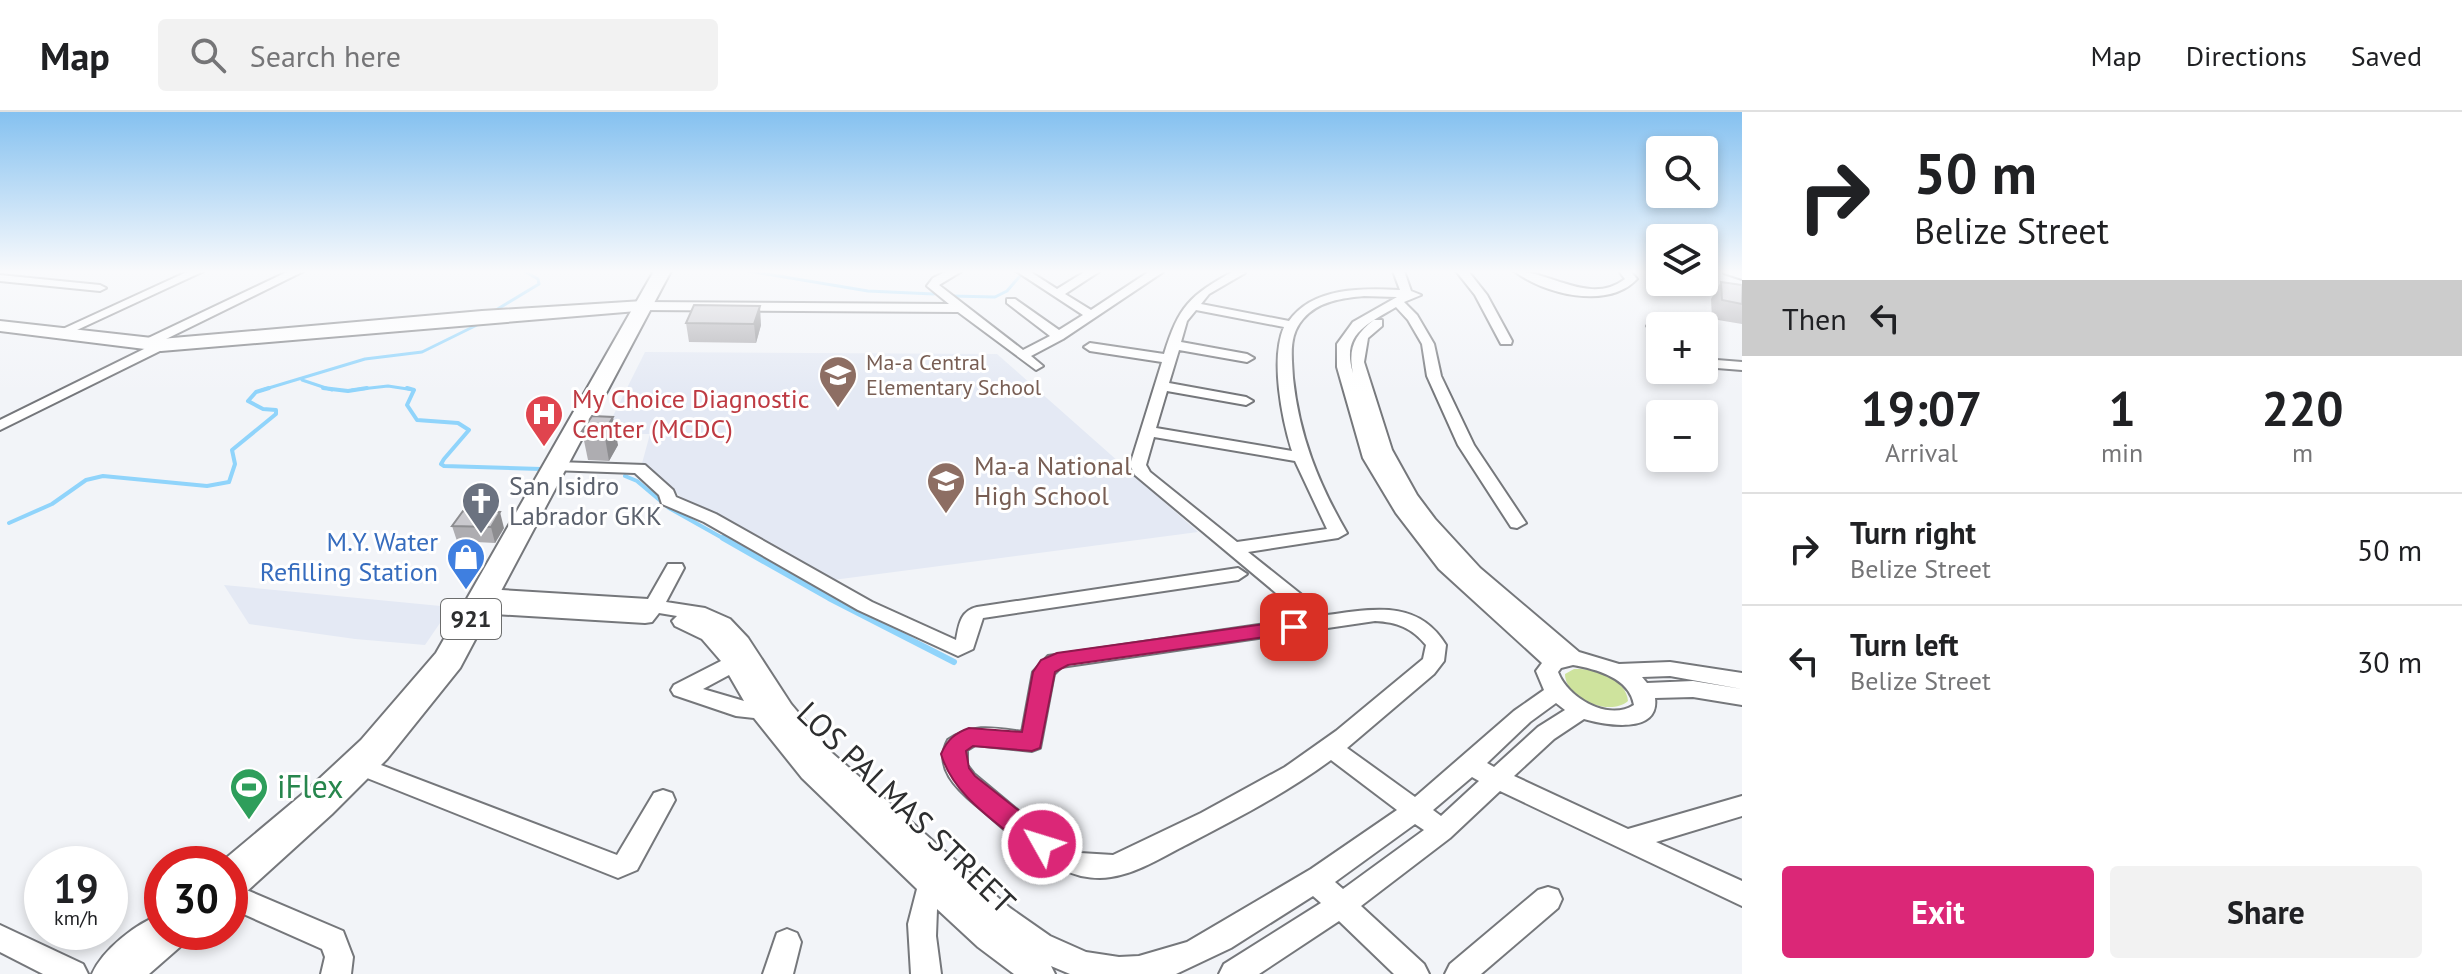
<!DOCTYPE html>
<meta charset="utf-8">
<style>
:root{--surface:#fff;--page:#f2f2f2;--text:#202124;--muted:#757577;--line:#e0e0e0;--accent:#db2777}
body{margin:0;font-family:"PT Sans",sans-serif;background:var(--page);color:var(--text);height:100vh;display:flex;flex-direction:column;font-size:30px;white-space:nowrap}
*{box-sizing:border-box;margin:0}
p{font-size:26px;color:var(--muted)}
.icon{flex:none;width:44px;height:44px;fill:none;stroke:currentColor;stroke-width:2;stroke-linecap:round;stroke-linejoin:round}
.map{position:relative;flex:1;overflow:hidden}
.sheet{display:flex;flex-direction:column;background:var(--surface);width:720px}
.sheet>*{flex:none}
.banner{background:#fff;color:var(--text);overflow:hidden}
.controls{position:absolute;left:1646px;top:24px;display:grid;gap:16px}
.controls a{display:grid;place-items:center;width:72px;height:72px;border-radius:8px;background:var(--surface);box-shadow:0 4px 12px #0003;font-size:40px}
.speed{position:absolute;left:24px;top:734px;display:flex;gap:16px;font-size:40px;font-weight:700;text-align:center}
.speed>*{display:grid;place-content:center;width:104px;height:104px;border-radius:50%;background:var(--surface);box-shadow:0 4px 12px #0003;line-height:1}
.speed small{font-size:20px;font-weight:400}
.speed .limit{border:12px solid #d22;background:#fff;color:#111}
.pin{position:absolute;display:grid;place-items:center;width:68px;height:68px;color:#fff;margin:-34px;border-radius:16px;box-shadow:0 4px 12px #0006}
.me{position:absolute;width:88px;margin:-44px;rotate:309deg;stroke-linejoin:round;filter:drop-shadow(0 0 6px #0008)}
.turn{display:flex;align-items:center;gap:28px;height:168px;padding:0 40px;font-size:36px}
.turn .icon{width:104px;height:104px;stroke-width:2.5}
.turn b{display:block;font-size:56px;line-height:68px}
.then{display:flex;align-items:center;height:76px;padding:0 40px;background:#0003;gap:16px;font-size:30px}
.eta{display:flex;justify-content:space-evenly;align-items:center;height:136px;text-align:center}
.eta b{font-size:48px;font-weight:700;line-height:56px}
.action{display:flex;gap:16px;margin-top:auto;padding:16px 40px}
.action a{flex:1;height:92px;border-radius:8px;background:var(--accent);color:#fff;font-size:32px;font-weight:700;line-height:92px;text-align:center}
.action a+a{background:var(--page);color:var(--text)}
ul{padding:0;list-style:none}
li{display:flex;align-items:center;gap:24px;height:112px;padding:0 40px;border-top:2px solid var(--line)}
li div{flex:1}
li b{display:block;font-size:30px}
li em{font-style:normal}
header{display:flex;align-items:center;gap:48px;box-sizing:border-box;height:112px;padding:0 40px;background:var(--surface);border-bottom:2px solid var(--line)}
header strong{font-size:38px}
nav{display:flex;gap:44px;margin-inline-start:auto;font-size:28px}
.search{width:560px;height:72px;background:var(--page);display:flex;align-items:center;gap:20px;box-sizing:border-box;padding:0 28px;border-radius:8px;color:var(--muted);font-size:30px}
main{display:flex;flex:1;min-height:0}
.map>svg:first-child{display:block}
.built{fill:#e4e9f4}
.green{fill:#cee39d}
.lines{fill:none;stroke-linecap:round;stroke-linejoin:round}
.stream-far2{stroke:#90d4fb;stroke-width:3}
.stream-far1{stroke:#90d4fb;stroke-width:4}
.stream{stroke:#90d4fb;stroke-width:6}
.street-casing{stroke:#75777b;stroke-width:4}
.secondary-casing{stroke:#75777b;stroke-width:4}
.primary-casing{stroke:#75777b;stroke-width:4}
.street{fill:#fff;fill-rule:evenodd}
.secondary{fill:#fff;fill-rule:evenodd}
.primary{fill:#fff;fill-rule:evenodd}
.wall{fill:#aeadb1}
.shaded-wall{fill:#8d8d90}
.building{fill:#cac9ce;stroke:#8d8d90;stroke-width:2}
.route{fill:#db2777;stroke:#8e194d;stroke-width:2}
.labels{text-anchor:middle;stroke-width:6;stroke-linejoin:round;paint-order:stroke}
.far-education-label{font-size:22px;fill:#785e54;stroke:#fff;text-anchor:start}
.shield{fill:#fff;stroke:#6c6d6d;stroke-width:2}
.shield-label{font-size:24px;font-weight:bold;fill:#2d2e2f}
.health-label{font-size:26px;fill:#be3a42;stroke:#fff;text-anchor:start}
.education-label{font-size:26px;fill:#785e54;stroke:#fff;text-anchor:start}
.worship-label{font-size:26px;fill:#5b616d;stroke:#fff;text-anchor:start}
.shop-label{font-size:26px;fill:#366cbe;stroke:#fff;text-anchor:end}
.near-leisure-label{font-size:32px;fill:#27864d;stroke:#fff;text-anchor:start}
.near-street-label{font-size:32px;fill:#2d2e2f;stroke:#fff}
</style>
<header>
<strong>Map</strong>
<div class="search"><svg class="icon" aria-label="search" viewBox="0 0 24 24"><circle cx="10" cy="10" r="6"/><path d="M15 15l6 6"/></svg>Search here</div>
<nav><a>Map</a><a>Directions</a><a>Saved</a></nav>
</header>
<main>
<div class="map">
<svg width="1742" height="862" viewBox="0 0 1742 862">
<rect width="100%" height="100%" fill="#f2f4f8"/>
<g class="built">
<polygon points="645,240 997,242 1198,420 833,468 681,385 657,363 641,355 650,322 604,322"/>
<polygon points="224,473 451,495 425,533 355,527 249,512"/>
</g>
<path class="green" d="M1574 557C1594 556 1626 566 1628 589 1610 605 1565 587 1565 562Z"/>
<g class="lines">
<g class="stream-far2">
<polyline points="748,159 868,179 934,182"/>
<polyline points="952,184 995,185 1007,179 1020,164"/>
<polyline points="496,198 539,172 538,167 524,159"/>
<polyline points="302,268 332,278"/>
<polyline points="262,278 365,247 422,240 483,210"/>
<polyline points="352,278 388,274 414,278"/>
</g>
<g class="stream-far1">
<polyline points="323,276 348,279 367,276"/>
<polyline points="407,276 414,278 407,293 417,308 458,311 469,318 444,347 441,352 444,354 541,357"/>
<polyline points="625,364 637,369 669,396 726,428"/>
<polyline points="9,411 52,392 86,368 103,364 207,374 229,370 235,352 232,338 276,302 276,298 263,297 248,289 256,280 269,276"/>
</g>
<polyline class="stream" points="723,426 829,486 954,550"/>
<defs>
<g id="street">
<polygon points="189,159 204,159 64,224 54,221"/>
<polygon points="289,159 304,159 162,229 167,233 166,236 0,318 0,308 148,235 143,231 144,228"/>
<polygon points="947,159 962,159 939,173 1023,238 1050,224 1007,191 1007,187 1015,187 1059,218 1083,203 1016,159 1029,159 1057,177 1086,159 1100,159 1065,182 1091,198 1150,159 1163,160 1063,227 1031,244 1043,254 1036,258 958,200 643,198 637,194 643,190 949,192 927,174 933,166"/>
<path d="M1234 159 1245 161 1209 182 1201 192 1289 209C1313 175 1362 176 1400 178L1393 159H1404L1411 179 1421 183 1404 190 1417 203 1434 232 1441 264 1474 333 1526 411 1517 416 1511 415 1458 333 1427 264 1422 232 1408 208 1396 195C1366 213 1341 222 1353 261 1348 237 1354 223 1374 208H1382V214L1368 226 1364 250 1392 338 1417 383 1435 407 1480 456 1579 540 1619 552 1670 550 1742 561V577L1670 564 1642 565 1647 571 1693 569 1742 577V593L1693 585 1655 586C1660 623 1605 613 1584 607L1554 627 1514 664 1628 717 1742 684V704L1656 730 1742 769V794L1500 679 1450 726 1361 794 1424 852 1429 862H1394L1339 809 1259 862H1219L1224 852 1321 791 1313 784 1231 836 1176 862H1070L1051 854 1055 862H1014L978 835 937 797 936 824 941 862H911L908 812 917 777 802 666 754 606 736 604 674 583 671 578 674 573 721 549 702 527 675 514 672 509 677 504 659 501 652 510 645 511 478 501 468 495 471 491 486 489 478 487 475 483 485 477 648 487 668 452H682L684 456 666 490 705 496 730 507 748 526 791 592 832 641 1010 796 1050 824 1086 840 1119 845 1139 844 1187 830 1311 757 1397 698 1331 648C1285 682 1234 708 1184 734 1161 746 1137 761 1111 765 1101 767 1091 766 1081 764 1039 753 1009 720 976 693 957 677 933 655 948 628 973 611 994 616 1022 620L1033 560 1048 544 1306 506 1135 363 1130 353 1162 250 1090 239 1084 235 1090 231 1164 242C1179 194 1189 184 1234 159ZM1364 184 1397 185 1353 210 1337 232V255L1363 346 1396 401 1439 457 1542 551 1536 559 1544 578 1514 599 1415 685 1347 636 1434 562 1444 549 1446 533C1418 487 1373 497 1327 503L1248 440 1338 426 1347 421C1318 371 1299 323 1293 266 1292 245 1288 224 1303 207 1318 189 1343 186 1364 184ZM1196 198 1284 215C1270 247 1282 307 1292 339L1156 316 1167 279 1246 293 1253 289 1246 285 1169 271 1179 238 1247 250 1254 246 1247 242 1181 230 1187 209ZM1154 325 1295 349 1327 417 1237 430 1150 360 1146 353ZM1375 509C1397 510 1412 516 1426 533L1423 547 1336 619 1285 655 1201 701 1113 743 1080 741 1050 725 974 662 967 653V638L975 633 1032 639 1040 636 1054 562 1061 555ZM1573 553C1596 557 1630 566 1634 593 1608 610 1567 585 1558 560L1561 556ZM729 563 744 589 703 577ZM1556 591 1565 598 1538 615 1494 655 1487 651 1530 610ZM1472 665 1479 669 1441 704 1433 698ZM1415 712 1424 718 1343 777 1335 770Z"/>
<polygon points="1456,159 1468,159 1487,183 1512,229 1511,232 1501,232 1475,183"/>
<path d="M1514 159C1550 159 1590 194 1625 167L1619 159H1630L1637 167C1608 198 1544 182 1514 159Z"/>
<polygon points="1723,159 1742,160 1742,167 1724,161"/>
<polygon points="0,163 100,173 106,176 100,179 0,169"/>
<polygon points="1653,210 1660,214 1660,225 1647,214"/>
<polygon points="1704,247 1742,250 1742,258 1704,255"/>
<path d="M557 350 645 353 673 378 676 385 716 402 872 490 956 528C959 513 960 499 977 495L1238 456 1247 462 1238 468 983 506 973 537 958 544 858 498 704 410 662 392 659 383 635 361 551 358 549 355 551 352Z"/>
<polygon points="360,645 617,743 654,681 663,678 672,681 675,688 637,758 618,766 352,660 348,654 352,648"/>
<polygon points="230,771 343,819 353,845 351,862 321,862 325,845 322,837 230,796"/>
<polygon points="1548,775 1558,778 1562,787 1558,796 1481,862 1445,862 1450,852 1538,778"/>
<polygon points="0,813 83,852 88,862 43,862 0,840"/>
<polygon points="787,817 797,821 801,830 793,862 763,862 777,821"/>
</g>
<polygon id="secondary" points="643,189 649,190 652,194 649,198 161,239 0,219 0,209 161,227 482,199"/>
<g id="primary">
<polygon points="654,159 671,159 460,556 387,647 332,702 245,781 230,786 230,752 219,752 305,680 361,628 436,541"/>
<path d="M162 802V820H188L181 834 149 862H92C103 837 137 811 162 802Z"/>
</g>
</defs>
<use href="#street" class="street-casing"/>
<use href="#secondary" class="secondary-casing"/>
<use href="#primary" class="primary-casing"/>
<use href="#street" class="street"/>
<use href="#secondary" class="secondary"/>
<use href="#primary" class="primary"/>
</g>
<g class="wall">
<polygon points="1721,170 1742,173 1742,212 1712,207 1711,187"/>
<polygon points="694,193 761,213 756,231 689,230 686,211"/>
<polygon points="592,304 618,333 609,349 588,348 582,319"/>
<polygon points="452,414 504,416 495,431 457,429"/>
</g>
<g class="shaded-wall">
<polygon points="760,194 761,213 756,231 754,212"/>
<polygon points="613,305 618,333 609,349 604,320"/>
<polygon points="500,400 504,416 495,431 491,415"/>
</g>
<g class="building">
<polygon points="1721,170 1742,173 1742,192 1722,188"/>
<polygon points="694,193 760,194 754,212 686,211"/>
<polygon points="592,304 613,305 604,320 582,319"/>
<polygon points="463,399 500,400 491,415 452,414"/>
</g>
<linearGradient id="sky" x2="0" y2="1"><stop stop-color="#85c1f0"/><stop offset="0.57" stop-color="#f9fafc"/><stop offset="1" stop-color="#f9fafc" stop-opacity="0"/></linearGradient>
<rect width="1742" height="280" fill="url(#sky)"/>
<path class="route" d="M1294 508 1304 515 1301 520 1068 553 1055 560 1040 636 1032 639 973 634 966 639 969 656 975 664 1051 724 1055 732 1051 740 1042 743 1032 740C999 711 954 686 941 642 947 628 955 621 969 616L1022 620 1033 560 1041 548 1057 541Z"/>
<defs>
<symbol id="school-pin" viewBox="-11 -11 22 30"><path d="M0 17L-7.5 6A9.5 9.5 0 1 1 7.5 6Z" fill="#8d6e63" stroke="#fff"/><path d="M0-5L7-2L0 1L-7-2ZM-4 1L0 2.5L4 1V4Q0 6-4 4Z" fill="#fff"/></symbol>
<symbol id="hospital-pin" viewBox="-11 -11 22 30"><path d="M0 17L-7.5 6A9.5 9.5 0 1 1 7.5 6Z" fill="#e0444e" stroke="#fff"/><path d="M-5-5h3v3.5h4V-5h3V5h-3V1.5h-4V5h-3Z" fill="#fff"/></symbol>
<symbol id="church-pin" viewBox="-11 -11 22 30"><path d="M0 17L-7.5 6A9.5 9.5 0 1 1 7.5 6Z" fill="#6b7280" stroke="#fff"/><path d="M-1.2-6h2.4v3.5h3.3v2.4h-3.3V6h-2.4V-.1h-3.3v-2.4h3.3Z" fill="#fff"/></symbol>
<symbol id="shop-pin" viewBox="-11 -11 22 30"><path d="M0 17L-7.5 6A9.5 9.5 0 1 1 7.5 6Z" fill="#3f7fe0" stroke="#fff"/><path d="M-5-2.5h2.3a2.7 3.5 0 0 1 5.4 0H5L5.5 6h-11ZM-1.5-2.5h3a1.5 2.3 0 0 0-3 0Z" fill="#fff"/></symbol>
<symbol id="stadium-pin" viewBox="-11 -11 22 30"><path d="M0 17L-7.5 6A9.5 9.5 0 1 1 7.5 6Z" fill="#2e9e5b" stroke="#fff"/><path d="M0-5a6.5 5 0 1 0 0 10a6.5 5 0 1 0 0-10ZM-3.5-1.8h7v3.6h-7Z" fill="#fff"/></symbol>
</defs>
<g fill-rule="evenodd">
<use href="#school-pin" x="816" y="241" width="44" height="60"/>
<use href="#hospital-pin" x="522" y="280" width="44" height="60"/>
<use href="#school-pin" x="924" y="347" width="44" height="60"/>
<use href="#church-pin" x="459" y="367" width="44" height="60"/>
<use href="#shop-pin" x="444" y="423" width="44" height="60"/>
<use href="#stadium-pin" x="227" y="653" width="44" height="60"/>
</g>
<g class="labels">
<g class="far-education-label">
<text x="866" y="258">Ma-a Central<tspan x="866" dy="25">Elementary School</tspan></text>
</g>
<rect class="shield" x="441" y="487" width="60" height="40" rx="6"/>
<g class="shield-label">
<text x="471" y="515">921</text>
</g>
<g class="health-label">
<text x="572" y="296">My Choice Diagnostic<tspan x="572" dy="30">Center (MCDC)</tspan></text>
</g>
<g class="education-label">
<text x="974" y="363">Ma-a National<tspan x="974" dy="30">High School</tspan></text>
</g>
<g class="worship-label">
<text x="509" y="383">San Isidro<tspan x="509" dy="30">Labrador GKK</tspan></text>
</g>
<g class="shop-label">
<text x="438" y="439">M.Y. Water<tspan x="438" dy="30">Refilling Station</tspan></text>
</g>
<g class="near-leisure-label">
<text x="277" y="686">iFlex</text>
</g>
<g class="near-street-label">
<text transform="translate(906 696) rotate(44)" y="11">LOS PALMAS STREET</text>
</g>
</g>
</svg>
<div class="controls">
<a><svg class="icon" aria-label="search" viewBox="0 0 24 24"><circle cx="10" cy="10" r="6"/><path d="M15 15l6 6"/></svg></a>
<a><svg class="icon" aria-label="layers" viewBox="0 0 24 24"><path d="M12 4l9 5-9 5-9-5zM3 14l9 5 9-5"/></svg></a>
<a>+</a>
<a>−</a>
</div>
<div class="speed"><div>19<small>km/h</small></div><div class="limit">30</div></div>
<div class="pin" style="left:1294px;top:515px;background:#d93025"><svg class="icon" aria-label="arrive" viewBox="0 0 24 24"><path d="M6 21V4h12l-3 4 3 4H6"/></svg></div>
<svg class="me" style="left:1042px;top:732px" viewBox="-20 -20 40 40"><circle r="17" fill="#db2777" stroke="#fff" stroke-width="3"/><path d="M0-11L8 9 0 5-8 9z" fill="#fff"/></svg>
</div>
<section class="sheet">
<div class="banner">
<div class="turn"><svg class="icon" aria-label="right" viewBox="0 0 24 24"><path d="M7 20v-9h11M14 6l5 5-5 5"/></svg><div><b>50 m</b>Belize Street</div></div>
<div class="then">Then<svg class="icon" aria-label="left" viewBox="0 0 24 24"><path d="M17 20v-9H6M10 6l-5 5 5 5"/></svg></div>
</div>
<div class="eta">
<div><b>19:07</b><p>Arrival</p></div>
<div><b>1</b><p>min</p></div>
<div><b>220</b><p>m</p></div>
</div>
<ul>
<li><svg class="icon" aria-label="right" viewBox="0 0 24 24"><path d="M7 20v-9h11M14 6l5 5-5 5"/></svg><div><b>Turn right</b><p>Belize Street</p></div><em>50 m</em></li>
<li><svg class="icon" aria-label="left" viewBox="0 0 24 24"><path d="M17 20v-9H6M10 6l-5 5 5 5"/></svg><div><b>Turn left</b><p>Belize Street</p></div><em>30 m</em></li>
</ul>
<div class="action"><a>Exit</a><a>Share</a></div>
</section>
</main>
